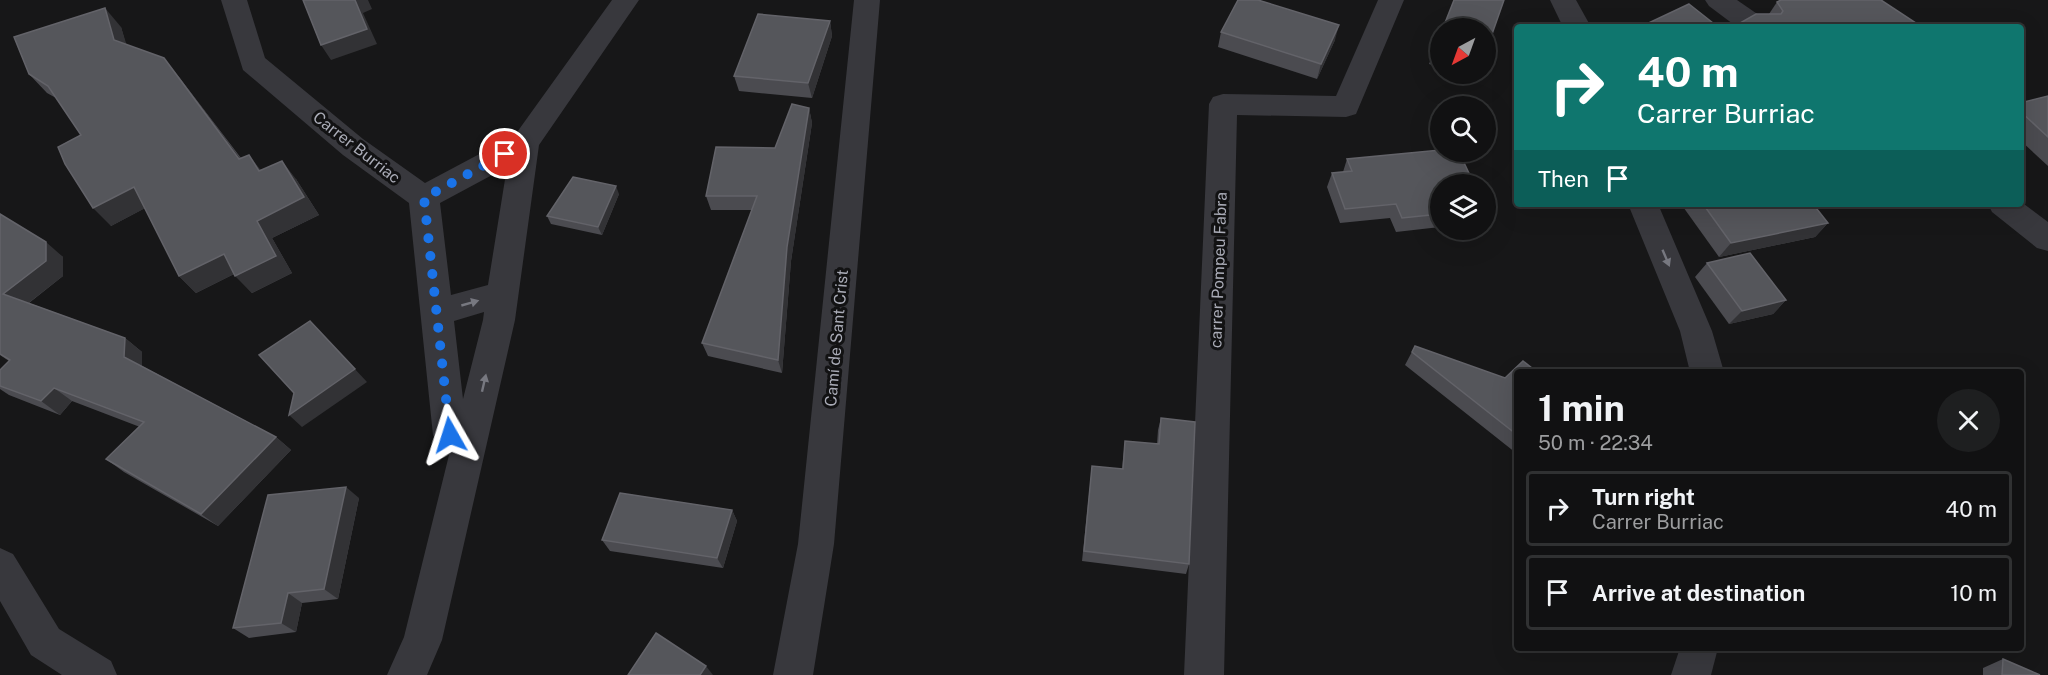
<!DOCTYPE html>
<meta charset="utf-8">
<style>
:root{--surface:#111112;--page:#1e1f20;--text:#f1f3f6;--muted:#9c9d9f;--line:#303132}
body{margin:0;font-family:"Public Sans",sans-serif;background:var(--page);color:var(--text);height:100vh;display:flex;flex-direction:column;font-size:22px;white-space:nowrap}
*{box-sizing:border-box;margin:0}
p{font-size:20px;color:var(--muted)}
.icon{flex:none;width:33px;height:33px;fill:none;stroke:currentColor;stroke-width:2;stroke-linecap:round;stroke-linejoin:round}
.map{position:relative;flex:1;overflow:hidden}
.details{position:absolute;left:1514px;top:369px;width:510px;height:282px;display:flex;flex-direction:column;background:var(--surface);border-radius:6px;box-shadow:0 6px 24px #0002,0 0 0 2px var(--line)}
.details>*{flex:none}
.banner{position:absolute;left:1514px;top:24px;width:510px;height:183px;border-radius:6px;box-shadow:0 6px 24px #0002,0 0 0 2px var(--line);background:#0f766e;color:#fff;overflow:hidden}
.needle{width:39px;rotate:221deg}
.controls{position:absolute;left:1430px;top:18px;display:grid;gap:12px}
.controls a{display:grid;place-items:center;width:66px;height:66px;border-radius:50%;background:var(--surface);box-shadow:0 6px 24px #0002,0 0 0 2px var(--line);font-size:30px}
.pin{position:absolute;display:grid;place-items:center;width:51px;height:51px;color:#fff;margin:-26px;border:3px solid #fff;border-radius:50%;box-shadow:0 2px 6px #0007}
.me{position:absolute;width:66px;margin:-33px;rotate:354deg;stroke-linejoin:round;filter:drop-shadow(0 0 4px #0008)}
.turn{display:flex;align-items:center;gap:21px;height:126px;padding:0 24px;font-size:27px}
.turn .icon{width:78px;height:78px;stroke-width:2.5}
.turn b{display:block;font-size:42px;line-height:51px}
.then{display:flex;align-items:center;height:57px;padding:0 24px;background:#0003;gap:12px;font-size:22px}
.round{display:grid;place-items:center;flex:none;width:63px;height:63px;border-radius:32px;background:var(--page)}
.overview{display:flex;align-items:center;justify-content:space-between;height:102px;padding:0 24px}
h1{font-size:36px;font-weight:700;line-height:45px}
ul{padding:0;list-style:none}
li{display:flex;align-items:center;gap:18px;height:75px;margin:0 12px 9px;padding:0 12px;border:3px solid var(--line);border-radius:6px}
li div{flex:1}
li b{display:block;font-size:22px}
li em{font-style:normal}
.map>svg:first-child{display:block}
.lines{fill:none;stroke-linecap:round;stroke-linejoin:round}
.minor{fill:#38383d;fill-rule:evenodd}
.wall{fill:#4b4b50}
.shaded-wall{fill:#323235}
.building{fill:#55565b;stroke:#636369;stroke-width:1.5}
.oneway{fill:#777880}
.route{stroke:#1a73e8;stroke-width:10;stroke-dasharray:0 18}
.labels{text-anchor:middle;stroke-width:6;stroke-linejoin:round;paint-order:stroke}
.street-label{font-size:16px;fill:#aaacb7;stroke:#121213}
</style>
<div class="map">
<svg width="2048" height="675" viewBox="0 0 2048 675">
<rect width="100%" height="100%" fill="#171718"/>
<g class="lines">
<g class="minor">
<path d="M221 0H247L265 58 363 139 425 183 515 135 612 0H639L539 145 515 320 442 640 427 675H387L404 637 450 451 438 446 433 435 409 203 343 155 243 70ZM507 167 488 285 451 295 440 203ZM484 312 483 320 463 399 454 321Z"/>
<polygon points="854,0 880,0 834,544 813,675 773,675 798,544"/>
<polygon points="1378,0 1404,0 1356,114 1346,117 1237,115 1224,675 1184,675 1209,104 1213,97 1223,94 1336,96"/>
<polygon points="1550,0 1576,0 1591,27 1563,27"/>
<polygon points="1705,0 1737,0 1766,20 1770,27 1737,27 1709,6"/>
<polygon points="2020,201 2048,222 2048,251 2037,248 1992,212 1988,204 2020,204"/>
<polygon points="1628,204 1658,204 1712,331 1724,372 1690,372 1680,331"/>
<polygon points="0,548 13,554 59,629 111,661 117,675 62,675 31,655 0,601"/>
<polygon points="1680,648 1718,648 1711,675 1671,675"/>
</g>
</g>
<g class="wall">
<polygon points="1780,0 1881,0 1922,27 1769,14 1777,2"/>
<polygon points="830,21 832,36 812,98 739,91 734,76"/>
<polygon points="121,27 126,45 179,77 241,158 261,170 296,179 319,215 272,238 292,273 252,293 234,274 196,293 179,276 145,208 111,226 81,135 56,98 47,93 29,74"/>
<polygon points="1221,32 1335,40 1317,79 1218,47"/>
<polygon points="1440,36 1440,67 1429,64"/>
<polygon points="1461,74 1477,74 1475,78"/>
<polygon points="2048,96 2048,166 2020,140 2020,103"/>
<polygon points="809,108 812,123 791,261 782,373 708,356 702,343 752,210 711,210 706,196 775,148"/>
<polygon points="1347,159 1440,184 1440,227 1396,232 1390,218 1340,223 1327,187 1332,173 1343,172"/>
<polygon points="619,194 602,235 551,224 547,216"/>
<polygon points="1681,204 1813,204 1828,223 1815,237 1719,257"/>
<polygon points="0,214 63,257 63,276 29,303 125,338 142,352 142,366 276,437 291,450 218,526 124,472 106,459 140,427 72,401 60,415 9,395 0,389 0,370 9,361 0,355"/>
<polygon points="1707,263 1786,300 1773,314 1729,324 1695,277"/>
<polygon points="1415,346 1505,378 1516,372 1516,453 1405,365"/>
<polygon points="1161,418 1189,564 1186,574 1082,561 1092,466 1122,469 1125,441 1157,444 1158,430"/>
<polygon points="359,498 338,599 302,603 296,632 249,638 233,628"/>
<polygon points="732,510 737,521 723,568 610,551 602,540"/>
<polygon points="2003,659 2040,675 1983,675 1983,668"/>
</g>
<g class="shaded-wall">
<polygon points="355,0 368,0 372,9 363,13 377,44 331,60 321,45"/>
<polygon points="105,8 121,27 131,59 114,40"/>
<polygon points="830,21 832,36 812,98 808,83"/>
<polygon points="1339,25 1335,40 1317,79 1321,64"/>
<polygon points="164,58 179,77 254,177 239,159"/>
<polygon points="809,108 812,123 791,261 782,373 778,360 787,247"/>
<polygon points="249,155 263,173 259,171"/>
<polygon points="282,161 296,179 319,215 272,238 292,273 252,293 235,276 257,221"/>
<polygon points="616,186 619,194 602,235 598,227"/>
<polygon points="134,187 151,205 111,226 93,208"/>
<polygon points="1828,223 1815,237 1719,257 1731,243"/>
<polygon points="46,242 63,257 63,276 22,308 3,294"/>
<polygon points="224,254 240,271 196,293 179,276"/>
<polygon points="1786,300 1773,314 1729,324 1742,311"/>
<polygon points="310,321 367,382 302,427 289,415 355,369"/>
<polygon points="125,338 142,352 142,371 124,357"/>
<polygon points="54,388 72,401 60,415 41,401"/>
<polygon points="276,437 291,450 218,526 201,514"/>
<polygon points="346,487 359,498 338,599 324,589"/>
<polygon points="732,510 737,521 723,568 717,558"/>
<polygon points="288,593 302,603 296,632 281,623"/>
<polygon points="706,666 713,675 700,675"/>
</g>
<g class="building">
<polygon points="303,0 355,0 367,29 321,45"/>
<polygon points="1238,0 1258,0 1339,25 1321,64 1221,32"/>
<polygon points="1454,0 1504,0 1485,54 1485,28 1443,28"/>
<polygon points="1781,0 1881,0 1922,27 1733,27 1756,14 1781,14 1783,11 1777,2"/>
<polygon points="1689,4 1718,27 1647,27 1644,25"/>
<polygon points="105,8 114,40 164,58 239,159 249,155 259,171 282,161 304,197 257,221 276,256 235,276 224,254 179,276 134,187 93,208 65,164 58,147 81,135 48,86 29,74 14,37"/>
<polygon points="758,14 830,21 808,83 734,76"/>
<polygon points="1440,37 1440,50 1435,49"/>
<polygon points="2048,96 2048,137 2020,111 2020,103"/>
<polygon points="792,104 809,108 787,247 778,360 702,343 757,196 706,196 716,147 775,148"/>
<polygon points="1440,150 1440,152 1459,152 1474,184 1440,184 1440,214 1402,218 1396,204 1345,209 1332,173 1352,171 1347,159"/>
<polygon points="573,177 616,186 598,227 547,216"/>
<polygon points="1703,204 1813,204 1828,223 1731,243"/>
<polygon points="0,214 46,242 46,261 3,294 125,338 124,357 276,437 201,514 106,459 144,422 54,388 41,401 0,386 0,370 10,360 0,354"/>
<polygon points="1750,253 1786,300 1742,311 1707,263"/>
<polygon points="310,321 355,369 289,415 294,393 259,355"/>
<polygon points="1415,346 1505,378 1523,361 1537,372 1516,372 1516,434 1412,352"/>
<polygon points="1161,418 1195,422 1189,564 1084,551 1092,466 1123,469 1125,441 1159,444"/>
<polygon points="346,487 324,589 288,593 281,623 233,628 268,495"/>
<polygon points="620,493 732,510 717,558 602,540"/>
<polygon points="656,633 706,666 700,675 628,675"/>
<polygon points="2003,659 2040,675 2002,675"/>
</g>
<defs><path id="oneway-solid" d="M-6-.8H1V-3.2L6.5 0L1 3.2V.8H-6Z" transform="scale(1.5)"/></defs>
<g class="oneway">
<use href="#oneway-solid" transform="translate(1666 258) rotate(67)"/>
<use href="#oneway-solid" transform="translate(470 303) rotate(-16)"/>
<use href="#oneway-solid" transform="translate(484 383) rotate(-77)"/>
</g>
<g class="lines">
<polyline class="route" points="450,435 424,198 505,154"/>
</g>
<g class="labels">
<g class="street-label">
<text transform="translate(357 147) rotate(38)" y="6">Carrer Burriac</text>
<text transform="translate(1218 270) rotate(-88)" y="6">carrer Pompeu Fabra</text>
<text transform="translate(836 338) rotate(-85)" y="6">Camí de Sant Crist</text>
</g>
</g>
</svg>
<div class="controls">
<a><svg class="needle" viewBox="-14 -14 28 28"><path d="M0-13l5 13h-10z" fill="#e53935"/><path d="M0 13l5-13h-10z" fill="#9c9d9f"/></svg></a>
<a><svg class="icon" aria-label="search" viewBox="0 0 24 24"><circle cx="10" cy="10" r="6"/><path d="M15 15l6 6"/></svg></a>
<a><svg class="icon" aria-label="layers" viewBox="0 0 24 24"><path d="M12 4l9 5-9 5-9-5zM3 14l9 5 9-5"/></svg></a>
</div>
<div class="pin" style="left:505px;top:154px;background:#d93025"><svg class="icon" aria-label="arrive" viewBox="0 0 24 24"><path d="M6 21V4h12l-3 4 3 4H6"/></svg></div>
<svg class="me" style="left:450px;top:435px" viewBox="-20 -20 40 40"><path d="M0-17L14 15 0 8-14 15z" fill="#1a73e8" stroke="#fff" stroke-width="4"/></svg>
<div class="banner">
<div class="turn"><svg class="icon" aria-label="right" viewBox="0 0 24 24"><path d="M7 20v-9h11M14 6l5 5-5 5"/></svg><div><b>40 m</b>Carrer Burriac</div></div>
<div class="then">Then<svg class="icon" aria-label="arrive" viewBox="0 0 24 24"><path d="M6 21V4h12l-3 4 3 4H6"/></svg></div>
</div>
<section class="details">
<div class="overview"><div><h1>1 min</h1><p>50 m · 22:34</p></div><a class="round"><svg class="icon" aria-label="close" viewBox="0 0 24 24"><path d="M6 6l12 12M18 6L6 18"/></svg></a></div>
<ul>
<li><svg class="icon" aria-label="right" viewBox="0 0 24 24"><path d="M7 20v-9h11M14 6l5 5-5 5"/></svg><div><b>Turn right</b><p>Carrer Burriac</p></div><em>40 m</em></li>
<li><svg class="icon" aria-label="arrive" viewBox="0 0 24 24"><path d="M6 21V4h12l-3 4 3 4H6"/></svg><div><b>Arrive at destination</b></div><em>10 m</em></li>
</ul>
</section>
</div>
